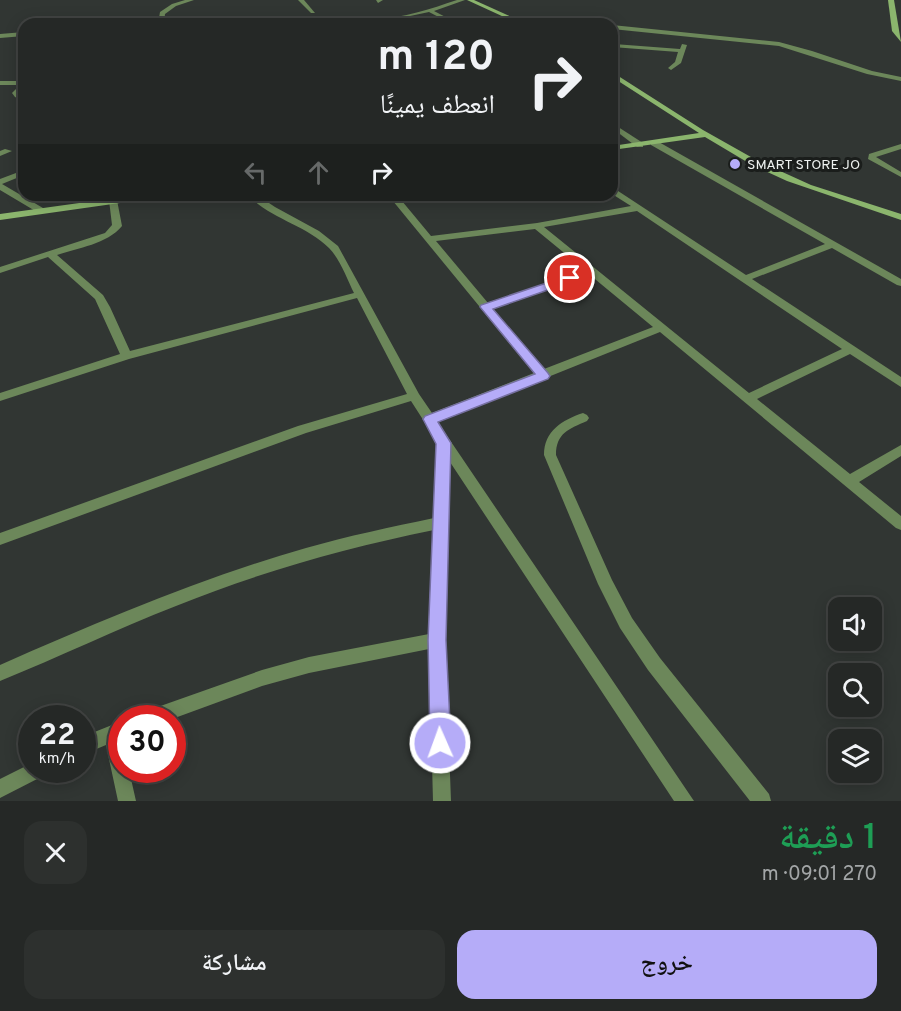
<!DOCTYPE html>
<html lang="ar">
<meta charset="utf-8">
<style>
:root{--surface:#252826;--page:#2d302e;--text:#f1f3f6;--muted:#a3a6a7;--line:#424443;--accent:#b5acf8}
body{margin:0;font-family:Overpass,"Noto Naskh Arabic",sans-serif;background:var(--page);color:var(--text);direction:rtl;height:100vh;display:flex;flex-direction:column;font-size:22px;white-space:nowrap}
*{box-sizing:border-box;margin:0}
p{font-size:20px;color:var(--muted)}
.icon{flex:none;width:33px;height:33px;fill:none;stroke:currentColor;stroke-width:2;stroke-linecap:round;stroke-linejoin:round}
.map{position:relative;height:801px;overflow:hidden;direction:ltr}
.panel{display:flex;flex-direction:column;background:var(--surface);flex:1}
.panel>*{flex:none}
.guide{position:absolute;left:18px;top:18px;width:600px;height:183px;border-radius:18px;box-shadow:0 3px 15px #0003,0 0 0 2px var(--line);direction:rtl;background:#252826;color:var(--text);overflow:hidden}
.tools{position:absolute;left:828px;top:597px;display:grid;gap:12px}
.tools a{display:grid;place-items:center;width:54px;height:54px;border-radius:12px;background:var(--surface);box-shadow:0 3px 15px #0003,0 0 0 2px var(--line);font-size:30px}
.speed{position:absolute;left:18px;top:705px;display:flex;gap:12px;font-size:30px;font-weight:700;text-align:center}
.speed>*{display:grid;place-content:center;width:78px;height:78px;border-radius:50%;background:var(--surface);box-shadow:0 3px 15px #0003,0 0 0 2px var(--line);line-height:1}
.speed small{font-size:15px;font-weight:400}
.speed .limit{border:9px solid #d22;background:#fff;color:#111}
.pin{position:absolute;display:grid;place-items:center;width:51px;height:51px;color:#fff;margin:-26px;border:3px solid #fff;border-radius:50%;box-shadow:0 2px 6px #0007}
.me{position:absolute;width:66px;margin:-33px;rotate:358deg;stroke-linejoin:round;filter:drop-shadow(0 0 4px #0008)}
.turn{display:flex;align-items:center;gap:21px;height:126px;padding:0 24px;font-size:27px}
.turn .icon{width:78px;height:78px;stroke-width:2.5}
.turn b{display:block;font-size:42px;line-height:51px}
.lanes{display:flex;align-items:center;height:57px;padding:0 24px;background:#0003;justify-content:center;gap:30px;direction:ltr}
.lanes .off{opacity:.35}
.round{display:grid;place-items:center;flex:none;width:63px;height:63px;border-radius:18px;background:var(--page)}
.headline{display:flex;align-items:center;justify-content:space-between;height:102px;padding:0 24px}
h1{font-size:36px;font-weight:600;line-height:45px;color:#1e9e55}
.button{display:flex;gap:12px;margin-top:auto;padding:12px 24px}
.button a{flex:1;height:69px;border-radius:18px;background:var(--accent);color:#111;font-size:24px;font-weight:600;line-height:69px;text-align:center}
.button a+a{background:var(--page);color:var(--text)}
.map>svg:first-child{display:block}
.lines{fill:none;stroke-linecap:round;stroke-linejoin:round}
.street{fill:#6c875a;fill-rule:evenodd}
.secondary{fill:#8bb56d;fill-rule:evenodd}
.route{fill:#b5acf8;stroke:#7670a1;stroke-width:1.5}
.poi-dot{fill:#b5acf8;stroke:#1a1d1b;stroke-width:2}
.labels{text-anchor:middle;stroke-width:6;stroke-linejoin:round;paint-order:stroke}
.far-poi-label{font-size:14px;fill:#eef2f0;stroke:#1a1d1b;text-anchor:start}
</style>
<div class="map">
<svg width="901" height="801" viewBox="0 0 901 801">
<rect width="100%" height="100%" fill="#313633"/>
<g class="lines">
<g class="street">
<polygon points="185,0 194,0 176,6 165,14 164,24 158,24 160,12 172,4"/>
<polygon points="298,0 304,0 315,13 311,13"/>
<polygon points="376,0 383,0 378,3"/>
<path d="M457 0H465L434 11 459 24H452L429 12 377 23 319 22 282 24C309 11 346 21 375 19 404 18 430 9 457 0Z"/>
<polygon points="612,25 779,42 812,51 872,71 901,77 901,81 867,74 779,46 612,29"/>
<polygon points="24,32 24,36 0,38 0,34"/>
<polygon points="682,44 687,45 681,63 671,70 668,68 675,62 678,52 612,47 614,44 680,49"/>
<polygon points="0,81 24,81 24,88 19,93 24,97 24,101 15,97 12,93 20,85 0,85"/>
<polygon points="612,123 643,143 643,147 637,147 612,128"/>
<path d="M651 141H657L901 279V286L897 285 832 248 752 279 901 377V387L850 354 757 399 850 474 901 445V456L859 482 901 516V530L896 528 660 332 548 377 547 379H541L437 421 694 801H674L450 462 445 640 451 801H433L429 649 309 673 262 686 172 719 143 718 146 712 152 709 262 670 309 657 429 634 434 530C345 548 260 572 176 606 117 629 59 657 0 681V665C100 621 201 578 306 548 348 536 391 527 434 518L438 443 411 401 306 433 0 545V533L298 426 407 394 357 298 129 359 0 401V393L120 354 95 299 48 257 0 273V267L105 233 112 225 109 200 113 197 117 200 122 226C107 244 78 248 57 255L103 295 110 307 130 351 354 293C347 279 340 259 329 248 306 225 270 219 248 195H257L275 207 319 231 338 246 419 394 432 413 534 373 388 195H397L431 236 537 223 631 206 612 194V187L746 275 825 244 651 145ZM637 211 842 349 749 393 544 227ZM535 229 585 270 488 303 436 241ZM590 275 653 327 544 369 492 308Z"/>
<polygon points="901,144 901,149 876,157 901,172 901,177 868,159 869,154"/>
<polygon points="5,149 12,151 0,156 0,151"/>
<polygon points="24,170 24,175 2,184 43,208 43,212 37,212 0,190 0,179"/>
<path d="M583 413 587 415 589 418 587 421C569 429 556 433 556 455L612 580 632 618 660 658 769 794 771 801H750L648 670 620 628 598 584 544 455C544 431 562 420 583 413Z"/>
<polygon points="122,721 122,770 129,770 136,801 118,801 106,745 82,755 82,737"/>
<polygon points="32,763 32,770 46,770 43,776 0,798 0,779"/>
</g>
<g class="secondary">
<polygon points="467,0 474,0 527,24 519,24"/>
<polygon points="888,0 894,0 901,42 892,31"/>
<polygon points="612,72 703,130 758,161 811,185 901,214 901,220 787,181 752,165 705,137 612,150 612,146 699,133 612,77"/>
<polygon points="137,195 159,195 155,198 0,220 0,214"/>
</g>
</g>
<polygon class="route" points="570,275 576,278 574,281 493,309 548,373 550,376 548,379 438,422 451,443 446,640 451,743 448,750 440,753 433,750 430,743 428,640 436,444 423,419 425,416 535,374 480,307 481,305"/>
<circle class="poi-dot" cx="735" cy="164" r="6"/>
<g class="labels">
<g class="far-poi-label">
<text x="747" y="169">SMART STORE JO</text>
</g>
</g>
</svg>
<div class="tools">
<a><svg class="icon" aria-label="sound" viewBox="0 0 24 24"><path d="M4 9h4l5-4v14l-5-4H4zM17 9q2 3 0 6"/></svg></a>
<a><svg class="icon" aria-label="search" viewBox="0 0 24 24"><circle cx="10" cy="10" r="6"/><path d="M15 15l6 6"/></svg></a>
<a><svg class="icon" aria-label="layers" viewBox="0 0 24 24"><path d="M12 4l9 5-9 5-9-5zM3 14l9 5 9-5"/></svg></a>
</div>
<div class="speed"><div>22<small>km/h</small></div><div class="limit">30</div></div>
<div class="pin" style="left:570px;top:278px;background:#d93025"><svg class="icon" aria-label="arrive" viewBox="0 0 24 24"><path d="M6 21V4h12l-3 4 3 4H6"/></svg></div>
<svg class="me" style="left:440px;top:743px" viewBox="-20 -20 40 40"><circle r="17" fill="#b5acf8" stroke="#fff" stroke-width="3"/><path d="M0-11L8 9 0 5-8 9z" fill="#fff"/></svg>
<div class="guide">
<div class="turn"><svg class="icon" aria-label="right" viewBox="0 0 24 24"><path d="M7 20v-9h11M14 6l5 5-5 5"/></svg><div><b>120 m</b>انعطف يمينًا</div></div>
<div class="lanes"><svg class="icon off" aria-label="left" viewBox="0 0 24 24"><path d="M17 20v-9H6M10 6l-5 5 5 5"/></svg><svg class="icon off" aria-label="ahead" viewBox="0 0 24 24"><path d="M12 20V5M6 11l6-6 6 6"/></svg><svg class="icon" aria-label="right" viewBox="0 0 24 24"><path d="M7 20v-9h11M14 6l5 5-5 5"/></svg></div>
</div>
</div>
<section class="panel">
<div class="headline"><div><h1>1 دقيقة</h1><p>270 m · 09:01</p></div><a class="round"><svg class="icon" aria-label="close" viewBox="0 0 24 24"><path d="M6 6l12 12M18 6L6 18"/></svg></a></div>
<div class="button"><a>خروج</a><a>مشاركة</a></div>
</section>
